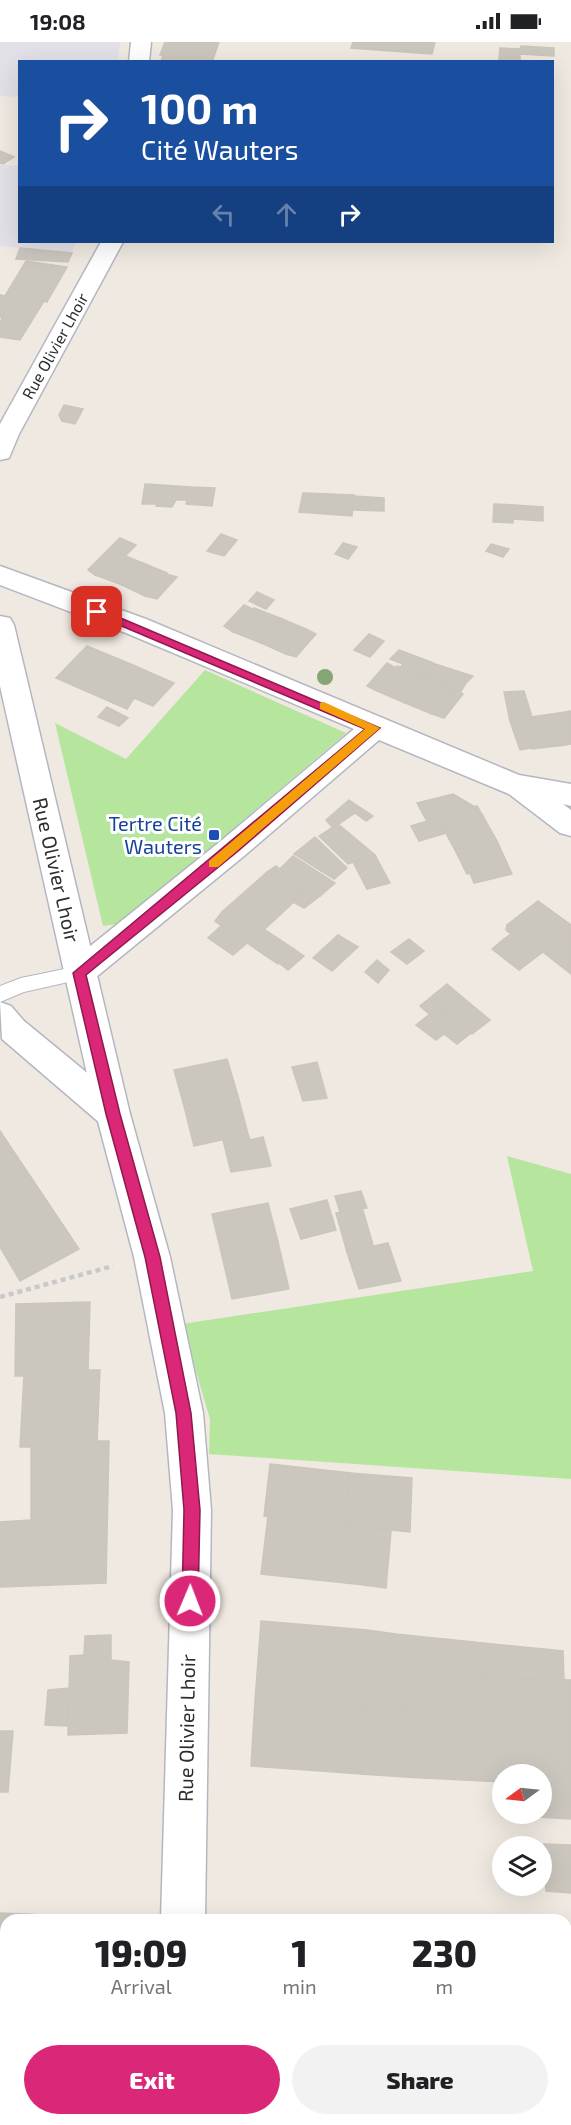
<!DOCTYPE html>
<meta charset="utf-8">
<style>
:root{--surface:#fff;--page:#f2f2f2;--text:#202124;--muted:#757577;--accent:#db2777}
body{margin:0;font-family:"Exo 2",sans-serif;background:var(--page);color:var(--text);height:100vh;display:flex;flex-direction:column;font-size:22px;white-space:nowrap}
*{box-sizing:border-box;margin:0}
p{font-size:20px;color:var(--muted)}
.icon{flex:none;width:33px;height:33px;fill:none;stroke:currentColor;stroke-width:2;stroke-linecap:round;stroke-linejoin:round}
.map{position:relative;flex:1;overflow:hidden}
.drawer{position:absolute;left:0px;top:1872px;width:572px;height:212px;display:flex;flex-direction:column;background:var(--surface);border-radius:18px 18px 0 0;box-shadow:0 6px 24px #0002}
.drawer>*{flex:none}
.top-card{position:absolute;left:18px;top:18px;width:536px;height:183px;border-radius:0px;box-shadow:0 6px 24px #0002;background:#1a4fa0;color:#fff;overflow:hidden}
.needle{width:39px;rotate:255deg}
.buttons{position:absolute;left:492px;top:1722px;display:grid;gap:12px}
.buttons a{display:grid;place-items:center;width:60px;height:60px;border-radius:50%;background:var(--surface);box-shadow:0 6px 24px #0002;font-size:30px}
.pin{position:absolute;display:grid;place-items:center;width:51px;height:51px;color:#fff;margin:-26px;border-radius:12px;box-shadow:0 3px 9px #0006}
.me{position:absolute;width:66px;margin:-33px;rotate:1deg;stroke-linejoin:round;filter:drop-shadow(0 0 4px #0008)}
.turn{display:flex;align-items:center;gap:21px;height:126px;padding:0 24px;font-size:27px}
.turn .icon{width:78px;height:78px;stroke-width:2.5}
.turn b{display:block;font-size:42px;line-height:51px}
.lanes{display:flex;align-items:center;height:57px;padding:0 24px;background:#0003;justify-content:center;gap:30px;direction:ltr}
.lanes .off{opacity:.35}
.eta{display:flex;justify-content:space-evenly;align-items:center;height:102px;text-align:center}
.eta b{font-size:36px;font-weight:800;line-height:42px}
.button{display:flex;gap:12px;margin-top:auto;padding:12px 24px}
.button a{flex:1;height:69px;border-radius:36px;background:var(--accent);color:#fff;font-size:24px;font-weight:800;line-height:69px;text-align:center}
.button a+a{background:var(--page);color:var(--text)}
.status{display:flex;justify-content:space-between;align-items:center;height:42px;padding:0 30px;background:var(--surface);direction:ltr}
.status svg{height:16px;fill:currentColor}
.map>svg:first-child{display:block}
.industrial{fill:#e3e1e8}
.green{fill:#b6e59e}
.building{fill:#cbc7bf;stroke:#cbc5ba;stroke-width:1.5}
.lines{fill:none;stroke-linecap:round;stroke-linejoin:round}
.service-casing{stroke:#b4b7c1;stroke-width:2}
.minor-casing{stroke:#b4b7c1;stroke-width:3}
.tertiary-casing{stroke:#b4b7c1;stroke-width:3}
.path{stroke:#c9c9c9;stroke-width:4.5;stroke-dasharray:5 4;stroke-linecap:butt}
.service{fill:#fff;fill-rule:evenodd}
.minor{fill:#fff;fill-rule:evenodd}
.tertiary{fill:#fff;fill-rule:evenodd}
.tree{fill:#84a574}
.route{fill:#db2777;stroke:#8e194d;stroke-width:1.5}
.slow{fill:#f59e0b}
.transit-dot{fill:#1a4fb4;stroke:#fff;stroke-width:2}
.labels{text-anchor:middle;stroke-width:6;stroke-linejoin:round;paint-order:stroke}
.far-street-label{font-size:16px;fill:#2e2e2e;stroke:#fff}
.transit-label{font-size:20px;fill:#164399;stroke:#fff;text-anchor:end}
.street-label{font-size:20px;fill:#2e2e2e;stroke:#fff}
</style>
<div class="status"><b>19:08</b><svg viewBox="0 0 49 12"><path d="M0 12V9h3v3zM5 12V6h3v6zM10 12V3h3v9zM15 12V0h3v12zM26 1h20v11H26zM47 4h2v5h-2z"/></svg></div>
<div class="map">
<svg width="571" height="2083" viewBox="0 0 571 2083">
<rect width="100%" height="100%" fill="#efe9e1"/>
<g class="industrial">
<polygon points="0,0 120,0 118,19 20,20 19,55 0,54"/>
<polygon points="0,123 19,124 20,200 76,200 72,212 0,204"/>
</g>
<g class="green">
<polygon points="205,628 346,691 123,881 103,884 55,681 126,717"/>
<polygon points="507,1114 571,1132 571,1437 209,1412 210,1377 182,1282 533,1229"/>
</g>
<g class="building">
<polygon points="165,0 200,0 194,15 160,13"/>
<polygon points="200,0 219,0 212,20 193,20"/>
<polygon points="353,0 435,0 432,12 351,6"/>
<polygon points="521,4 554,6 554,14 520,12 520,19 499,18 500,6 520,7"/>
<polygon points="163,13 194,15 193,20 161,20"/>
<polygon points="0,109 14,115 3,122 0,121"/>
<polygon points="20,206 72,211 68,220 16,217"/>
<polygon points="26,219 67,225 47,260 5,254"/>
<polygon points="0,253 5,254 44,259 31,280 0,275"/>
<polygon points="3,275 31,280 20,298 0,295 0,280"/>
<polygon points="64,363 83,367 75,382 62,379 59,373"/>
<polygon points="145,442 160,443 156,462 142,462"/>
<polygon points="160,443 190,445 187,458 176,458 172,465 156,464"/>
<polygon points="190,445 215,446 212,464 186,462"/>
<polygon points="303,451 354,453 352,474 299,470"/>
<polygon points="354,454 384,456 384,469 353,468"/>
<polygon points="494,462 514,463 513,481 493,480"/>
<polygon points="514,463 543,465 543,479 514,477"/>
<polygon points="221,492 237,498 224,514 207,509"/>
<polygon points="120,496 136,503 125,514 118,511 95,533 88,528"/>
<polygon points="343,501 357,505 348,517 335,512"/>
<polygon points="491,502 509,507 503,515 486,509"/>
<polygon points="118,511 143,521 122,543 95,533"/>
<polygon points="143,521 167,531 145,554 122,543"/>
<polygon points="166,532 177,535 157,557 145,554"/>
<polygon points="257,550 274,558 266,567 249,559"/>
<polygon points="244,563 253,567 233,590 224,584"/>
<polygon points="254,566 280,576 261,601 233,590"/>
<polygon points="280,576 306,587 286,612 261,601"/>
<polygon points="306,587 316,592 296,615 286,612"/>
<polygon points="369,592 384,599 370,615 354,608"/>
<polygon points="87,604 133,623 174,641 153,664 134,656 127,667 56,636"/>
<polygon points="399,608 431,620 435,622 424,635 400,626 403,622 390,617"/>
<polygon points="387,621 396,626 377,649 367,644"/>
<polygon points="435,622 473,634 466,641 450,634 443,643 424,635"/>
<polygon points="397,624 423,635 405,661 377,649"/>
<polygon points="450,634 466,641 460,651 443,643"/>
<polygon points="423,635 453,647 432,672 405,661"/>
<polygon points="453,647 463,652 444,676 432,672"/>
<polygon points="524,649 532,675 510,679 504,650"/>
<polygon points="107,665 128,676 119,684 98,675"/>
<polygon points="571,669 571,702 565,703 552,672"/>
<polygon points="552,672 565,703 532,707 523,676"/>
<polygon points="523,677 532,706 520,708 510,679"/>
<polygon points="453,752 475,765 427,779 417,761"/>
<polygon points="349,758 373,774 366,779 355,771 333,786 326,778"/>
<polygon points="477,764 483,774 442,784 440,775"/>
<polygon points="483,774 497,799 455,808 442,784"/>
<polygon points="440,775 446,791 419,799 411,784"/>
<polygon points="338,782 356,797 375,813 348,822 319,794"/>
<polygon points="315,795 347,826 334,837 294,812"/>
<polygon points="497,799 507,821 467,832 455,808"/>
<polygon points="375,813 390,841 367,847 353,820"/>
<polygon points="293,814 335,841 320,854 280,827"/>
<polygon points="507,821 512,832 474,841 470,831"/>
<polygon points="276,824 280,827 307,845 300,852 267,830"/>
<polygon points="267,830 301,853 282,871 248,847"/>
<polygon points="307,845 320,854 304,866 293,860"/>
<polygon points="248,847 282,871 257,894 222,870"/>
<polygon points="538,859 571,883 571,889 543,910 507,883"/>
<polygon points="222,870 256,893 247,901 215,879"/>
<polygon points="507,883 530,900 519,909 504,897 511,892 506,888"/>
<polygon points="221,884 247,901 233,913 208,896"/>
<polygon points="264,887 294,907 278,922 247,901"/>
<polygon points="571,889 571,932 543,910"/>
<polygon points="338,893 358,905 332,929 313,916"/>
<polygon points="409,897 424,909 407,922 391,910"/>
<polygon points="504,897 519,909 530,900 543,910 519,928 492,907"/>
<polygon points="294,907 304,914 288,928 279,921"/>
<polygon points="377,918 389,928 378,941 365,930"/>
<polygon points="447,942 461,954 434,976 420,964"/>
<polygon points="461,954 490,978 472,992 444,968"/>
<polygon points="444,968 459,981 436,998 416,983 430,972 434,976"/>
<polygon points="459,981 471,991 457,1002 444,992"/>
<polygon points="227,1017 238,1054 184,1064 174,1028"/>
<polygon points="317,1020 327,1056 303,1059 292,1025"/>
<polygon points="238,1054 248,1092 194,1104 184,1064"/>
<polygon points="0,1089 79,1207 20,1239 0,1205"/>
<polygon points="248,1092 250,1098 263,1095 271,1124 231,1130 223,1098"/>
<polygon points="361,1149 367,1166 340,1170 335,1154"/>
<polygon points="327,1158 336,1188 301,1197 290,1167"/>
<polygon points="268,1161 278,1200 222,1214 212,1172"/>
<polygon points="362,1165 373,1203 347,1210 336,1171"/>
<polygon points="278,1200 289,1247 232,1257 222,1214"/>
<polygon points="388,1201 401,1239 359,1247 347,1210"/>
<polygon points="90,1260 88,1328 100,1328 97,1399 109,1399 106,1541 0,1545 0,1480 31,1478 31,1405 20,1405 24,1334 15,1334 16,1262"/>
<polygon points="270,1422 350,1431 345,1483 264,1474"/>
<polygon points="350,1431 412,1436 410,1490 345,1483"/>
<polygon points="268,1474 370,1486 364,1543 261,1532"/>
<polygon points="370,1486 391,1489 386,1546 364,1543"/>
<polygon points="261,1579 367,1588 364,1665 255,1659"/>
<polygon points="367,1588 395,1592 391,1665 363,1664"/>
<polygon points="395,1592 473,1600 472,1637 394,1633"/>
<polygon points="111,1593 111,1618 129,1620 127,1691 68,1693 70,1614 84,1613 85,1594"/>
<polygon points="473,1600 563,1609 564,1638 472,1634"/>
<polygon points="394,1633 571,1638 571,1674 391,1665"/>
<polygon points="69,1646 68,1684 45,1683 48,1648"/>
<polygon points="255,1659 364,1665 361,1732 251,1724"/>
<polygon points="363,1664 407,1666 405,1735 361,1732"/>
<polygon points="407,1666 571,1674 571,1777 538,1775 537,1772 542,1772 542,1732 502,1732 502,1740 405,1735"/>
<polygon points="0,1689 13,1689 8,1750 0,1750"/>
<polygon points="544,1802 571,1803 571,1851 546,1849"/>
<polygon points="0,1871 26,1872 26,1878 6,1878 6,1921 0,1921"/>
<polygon points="26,1872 56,1874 55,1878 26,1878"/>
<polygon points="56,1874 139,1876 138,1878 55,1878"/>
<polygon points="0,1921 6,1921 6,1963 5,1950 0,1950"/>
<rect x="0" y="2015" width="6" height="29"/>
<polygon points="0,2044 6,2044 6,2078 34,2078 33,2083 0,2081"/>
<polygon points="34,2078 125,2078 125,2083 33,2083"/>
</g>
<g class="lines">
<defs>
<polygon id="service" points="79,924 86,926 88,931 86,936 24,950 0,960 0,944 21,936"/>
<g id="minor">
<polygon points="0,524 146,577 519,733 571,742 571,764 563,762 571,768 571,794 560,791 509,752 379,698 244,814 90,940 79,944 68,940 63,931 68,922 222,798 354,687 126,591 0,543"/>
<polygon points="0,960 11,964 24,979 125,1062 130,1072 125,1082 113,1086 101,1082 2,997"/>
</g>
<g id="tertiary">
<polygon points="131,0 151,0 149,20 129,20"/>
<polygon points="101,200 123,200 19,392 9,416 0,418 0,382"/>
<polygon points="0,574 10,576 14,583 130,1072 170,1215 203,1371 211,1468 205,1878 161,1878 173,1468 165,1371 134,1215 96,1072 0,644"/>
<rect x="155" y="2078" width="46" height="5"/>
</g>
</defs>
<use href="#service" class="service-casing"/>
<use href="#minor" class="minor-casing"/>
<use href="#tertiary" class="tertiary-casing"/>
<polyline class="path" points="0,1255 113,1224"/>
<use href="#service" class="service"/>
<use href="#minor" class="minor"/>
<use href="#tertiary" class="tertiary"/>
</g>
<circle class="tree" cx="325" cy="635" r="8"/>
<polygon class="route" points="97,566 380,686 237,810 86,933 120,1072 160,1215 191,1371 200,1468 198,1559 196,1565 190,1567 184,1565 182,1559 184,1468 176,1371 145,1215 106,1072 73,931 365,687 93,572 92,570"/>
<polygon class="slow" points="324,660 380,686 218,825 209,825 209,819 365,687 320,667 320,661"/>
<rect class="transit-dot" x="208" y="787" width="12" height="12" rx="3"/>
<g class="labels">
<g class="far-street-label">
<text transform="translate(55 304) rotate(-61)" y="6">Rue Olivier Lhoir</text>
</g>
<g class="transit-label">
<text x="202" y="789">Tertre Cité<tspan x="202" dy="23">Wauters</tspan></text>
</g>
<g class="street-label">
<text transform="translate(56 828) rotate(77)" y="7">Rue Olivier Lhoir</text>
<text transform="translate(187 1686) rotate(-89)" y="7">Rue Olivier Lhoir</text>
</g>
</g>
</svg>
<div class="buttons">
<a><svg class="needle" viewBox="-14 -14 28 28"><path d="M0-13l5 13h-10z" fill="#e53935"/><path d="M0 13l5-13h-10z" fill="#757577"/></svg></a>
<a><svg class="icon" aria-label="layers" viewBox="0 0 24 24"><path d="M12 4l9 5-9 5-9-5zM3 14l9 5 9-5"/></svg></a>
</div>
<div class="pin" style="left:97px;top:570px;background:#d93025"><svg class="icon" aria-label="arrive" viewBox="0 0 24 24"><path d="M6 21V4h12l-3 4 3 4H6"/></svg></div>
<svg class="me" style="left:190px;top:1559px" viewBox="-20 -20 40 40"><circle r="17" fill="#db2777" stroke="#fff" stroke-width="3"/><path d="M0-11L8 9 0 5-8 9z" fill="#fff"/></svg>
<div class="top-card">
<div class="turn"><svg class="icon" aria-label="right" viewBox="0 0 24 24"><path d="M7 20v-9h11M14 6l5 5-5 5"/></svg><div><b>100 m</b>Cité Wauters</div></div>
<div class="lanes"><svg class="icon off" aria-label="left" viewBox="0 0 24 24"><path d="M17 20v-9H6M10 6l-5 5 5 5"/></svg><svg class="icon off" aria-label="ahead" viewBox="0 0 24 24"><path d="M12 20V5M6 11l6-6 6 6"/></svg><svg class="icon" aria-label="right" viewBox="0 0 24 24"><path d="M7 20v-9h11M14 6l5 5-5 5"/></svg></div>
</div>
<section class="drawer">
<div class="eta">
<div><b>19:09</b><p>Arrival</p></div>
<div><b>1</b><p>min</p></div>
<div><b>230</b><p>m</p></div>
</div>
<div class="button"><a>Exit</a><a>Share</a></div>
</section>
</div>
